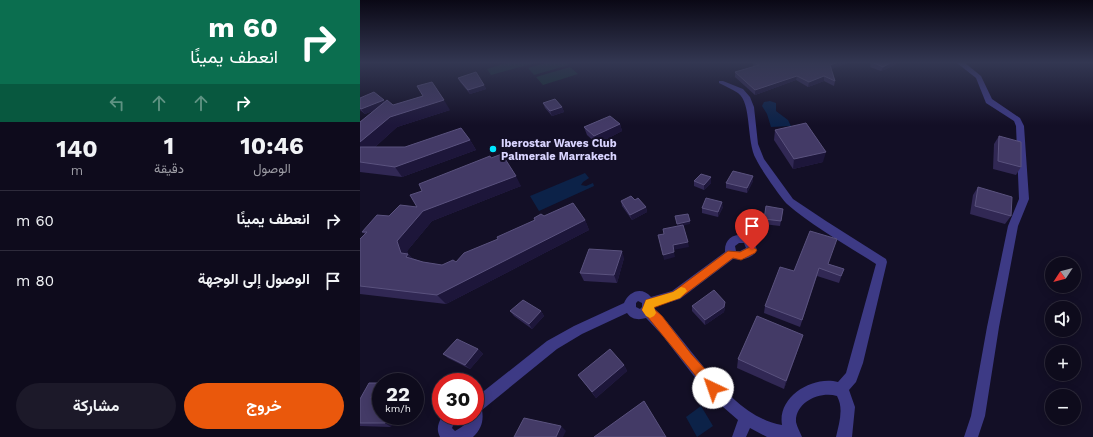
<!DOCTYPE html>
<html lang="ar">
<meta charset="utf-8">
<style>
:root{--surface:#0e0b1c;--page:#1c1929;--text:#f1f3f6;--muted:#9b9ba3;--line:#2e2b3b;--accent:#ea580c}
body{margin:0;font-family:"Work Sans",Vazirmatn,sans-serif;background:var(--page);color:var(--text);direction:rtl;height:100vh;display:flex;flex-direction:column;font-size:15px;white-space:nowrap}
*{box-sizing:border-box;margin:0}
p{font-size:13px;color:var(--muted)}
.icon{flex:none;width:22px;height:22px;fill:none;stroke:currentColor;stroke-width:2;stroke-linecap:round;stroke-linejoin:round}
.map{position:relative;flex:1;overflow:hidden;direction:ltr}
.drawer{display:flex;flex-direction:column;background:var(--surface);width:360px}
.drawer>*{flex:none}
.guide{background:#0b6e4f;color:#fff;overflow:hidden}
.needle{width:26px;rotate:234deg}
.fabs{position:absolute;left:685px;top:257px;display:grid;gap:8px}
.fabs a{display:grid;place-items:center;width:36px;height:36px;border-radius:50%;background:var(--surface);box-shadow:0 2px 10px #0003,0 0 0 1px var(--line);font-size:20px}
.speed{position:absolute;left:12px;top:373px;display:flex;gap:8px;font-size:20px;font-weight:700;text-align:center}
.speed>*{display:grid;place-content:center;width:52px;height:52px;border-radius:50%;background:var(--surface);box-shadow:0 2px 10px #0003,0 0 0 1px var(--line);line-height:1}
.speed small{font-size:10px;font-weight:400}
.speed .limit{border:6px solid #d22;background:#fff;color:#111}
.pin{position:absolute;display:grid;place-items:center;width:34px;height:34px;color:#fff;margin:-41px -17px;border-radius:50% 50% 50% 0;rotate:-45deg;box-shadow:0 0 4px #0007}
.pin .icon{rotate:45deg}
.me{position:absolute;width:44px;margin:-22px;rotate:318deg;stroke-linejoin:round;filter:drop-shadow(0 0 3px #0008)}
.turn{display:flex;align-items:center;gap:14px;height:84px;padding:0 16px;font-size:18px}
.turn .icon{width:52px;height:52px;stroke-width:2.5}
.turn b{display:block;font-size:28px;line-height:34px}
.lanes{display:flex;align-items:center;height:38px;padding:0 16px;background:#0003;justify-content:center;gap:20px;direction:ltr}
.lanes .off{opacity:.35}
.eta{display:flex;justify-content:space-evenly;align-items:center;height:68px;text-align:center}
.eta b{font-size:24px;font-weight:700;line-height:28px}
.action{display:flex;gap:8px;margin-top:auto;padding:8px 16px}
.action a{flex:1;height:46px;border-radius:24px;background:var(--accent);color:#fff;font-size:16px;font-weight:700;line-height:46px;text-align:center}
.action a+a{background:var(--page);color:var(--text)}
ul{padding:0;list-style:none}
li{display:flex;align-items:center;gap:12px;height:60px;padding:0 16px;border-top:1px solid var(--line)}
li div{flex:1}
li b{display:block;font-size:15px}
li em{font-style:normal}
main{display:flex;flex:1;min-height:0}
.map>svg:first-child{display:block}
.green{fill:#12302f}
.water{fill:#0c2248}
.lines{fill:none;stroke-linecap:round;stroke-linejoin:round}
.street{fill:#3d3a85;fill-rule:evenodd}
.wall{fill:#312854}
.shaded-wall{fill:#1d163a}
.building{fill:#433a66;stroke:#5a527e}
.route{fill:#ea580c;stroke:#983908}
.slow{fill:#f59e0b}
.poi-dot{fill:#00e5ff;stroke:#130f26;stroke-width:1.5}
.labels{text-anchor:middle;stroke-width:4;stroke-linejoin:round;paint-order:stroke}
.poi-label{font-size:11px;font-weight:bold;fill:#d9d4ff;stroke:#130f26;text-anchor:start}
</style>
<main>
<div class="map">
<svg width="733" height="437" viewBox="0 0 733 437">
<rect width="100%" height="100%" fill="#130f26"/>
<g class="green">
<polygon points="147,63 175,63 131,75 127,69"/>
<polygon points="186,63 207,63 209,65 174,75 168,68"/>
<polygon points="210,67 218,74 183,85 176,77"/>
</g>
<g class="water">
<polygon points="410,101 416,103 416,111 428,120 431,126 411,127 407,114 402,106 404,102"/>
<polygon points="225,173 229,178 223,182 221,185 226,186 233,183 234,186 179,211 170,196"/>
<polygon points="341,406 353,426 337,437 326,417"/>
</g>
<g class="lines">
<g class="street">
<polygon points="597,63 605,63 621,76 632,99 660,118 664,126 669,199 658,226 639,327 625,416 618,437 604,437 611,416 627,327 648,226 659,199 656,126 654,121 626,103 616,78"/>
<path d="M359 81H363L383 89 390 97 394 107 398 144 404 159 433 199 466 221 526 259 527 262 503 363 496 382 489 390 495 407 492 437H476C479 423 484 409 477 396 460 391 435 402 436 422 437 427 440 432 442 437H407L390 428 386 437H372L378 420 347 393 302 335 286 318C279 320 272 320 267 313L222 334 197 349 122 410C124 421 121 430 113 437H80C76 429 78 424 82 416H97L92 428 95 431C102 427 108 424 109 416H115V398L187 341 214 326 264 303C269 291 282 286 291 297L312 291 365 252C364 236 378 232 392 236L397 250C392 259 382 260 373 259L320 299 294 307V308C330 343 370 417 422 425 417 396 454 375 478 382L486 373 516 264C488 246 452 226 427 204 421 198 400 168 396 159 386 141 392 103 378 93 372 89 365 86 359 83ZM379 243H384L386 248 380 251H376L375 246ZM278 301 282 303V307L280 309 276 307V303Z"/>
</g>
</g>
<g class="wall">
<polygon points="393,63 450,63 471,69 475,81 474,86 464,81 448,87 436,80 395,95 375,77 375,72 393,67"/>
<polygon points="511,63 536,63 535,65 521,71 510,67"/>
<polygon points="98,78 124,85 126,89 110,94 100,82"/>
<polygon points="0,98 25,102 33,105 90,110 37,127 15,147 45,147 110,140 116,150 42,177 0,172 0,122 15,110 5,114 0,110"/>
<polygon points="183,103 202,107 204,112 192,116 185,108"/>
<polygon points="260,124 262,131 237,144 227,135 224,127"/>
<polygon points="415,130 463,162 433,169 414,140"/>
<polygon points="639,136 661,167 656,175 633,169 634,144"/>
<polygon points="131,158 161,186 72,221 47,251 48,254 52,258 63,262 82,265 96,262 184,216 225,220 229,230 86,304 0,294 0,239 5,234 2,232 29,216 57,207 62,191"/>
<polygon points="351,177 351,183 344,190 334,186 334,181"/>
<polygon points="393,181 387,193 366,188 366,183"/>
<polygon points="618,187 651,216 645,224 610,214 613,195"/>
<polygon points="275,200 286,207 287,212 272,220 262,206 261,201"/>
<polygon points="363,207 358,217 342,213 342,208"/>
<polygon points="423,209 420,226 403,224 404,219"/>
<polygon points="264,258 257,283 224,281 220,273"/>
<polygon points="469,264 484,269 479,283 457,276 440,327 404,313 405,306 434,271"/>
<polygon points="365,302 365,307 364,312 345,325 332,311 332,306"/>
<polygon points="150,311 181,311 184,316 172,329 154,316"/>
<polygon points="440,344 424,389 377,368 378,359"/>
<polygon points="118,349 123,354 110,369 88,358 83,354"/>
<polygon points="264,365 267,371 236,398 218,375"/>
<polygon points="20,383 21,384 21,396 19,399 31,427 0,426 0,399"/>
</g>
<g class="shaded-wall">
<polygon points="476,63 489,63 469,70 470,65"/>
<polygon points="530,63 536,63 535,65 521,71 523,67"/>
<polygon points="437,76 436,80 395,95 395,90"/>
<polygon points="464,76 464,81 448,87 449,82"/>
<polygon points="124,85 126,89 110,94 108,90"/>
<polygon points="24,100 27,105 5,114 1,109"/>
<polygon points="84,100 90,110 37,127 4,157 0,152 0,142 30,117"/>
<polygon points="202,107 204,112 192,116 190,111"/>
<polygon points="260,124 262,131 237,144 234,136"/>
<polygon points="110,140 116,150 42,177 35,167"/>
<polygon points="466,152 463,162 433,169 434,159"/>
<polygon points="156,176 161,186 72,221 47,251 48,255 48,254 58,264 41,253 37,241 63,211"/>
<polygon points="393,176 393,181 387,193 387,188"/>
<polygon points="351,177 351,183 344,190 344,185"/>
<polygon points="362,202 363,207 358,217 358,212"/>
<polygon points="286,207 287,212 272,220 270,215"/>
<polygon points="225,220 229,230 86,304 77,295"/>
<polygon points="330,221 330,224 317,227 317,224"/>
<polygon points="328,242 329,247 313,250 313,245"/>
<polygon points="262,251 264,258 257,283 254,275"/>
<polygon points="314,252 315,257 304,260 303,255"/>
<polygon points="365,302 365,307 364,312 345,325 345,320"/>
<polygon points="181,311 184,316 172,329 169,324"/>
<polygon points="443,335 440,344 424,389 426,381"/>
<polygon points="118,349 123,354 110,369 105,365"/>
<polygon points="264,365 267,371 236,398 232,392"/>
<polygon points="20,383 21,384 21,396 17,402 11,398"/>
<polygon points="29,416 37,416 31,427 25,423"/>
<polygon points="201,426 206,431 203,437 196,437"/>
</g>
<g class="building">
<polygon points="395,63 450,63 452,64 453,63 476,63 470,65 475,81 464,76 449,82 437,76 395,90 375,72 399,65"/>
<polygon points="514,63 530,63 523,67"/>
<polygon points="116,72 124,85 108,90 98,78"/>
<polygon points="72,82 84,100 30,117 0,142 0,122 27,100 33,105 63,96 57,86"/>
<polygon points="14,92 24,100 1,109 0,108 0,98"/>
<polygon points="195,99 202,107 190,111 183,103"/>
<polygon points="250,116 260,124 234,136 224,127"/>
<polygon points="446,123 466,152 434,159 415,130"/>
<polygon points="101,128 110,140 35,167 0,162 0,147 45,147"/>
<polygon points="639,136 661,142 661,167 638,161"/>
<polygon points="142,154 156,176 63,211 37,241 41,253 48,254 46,257 63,262 82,265 93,260 96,262 104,253 138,239 137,237 175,220 174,218 181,214 184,216 213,203 225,220 77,295 0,286 0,239 7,232 2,232 17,215 29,216 40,205 57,207 50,195 62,191 59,184 130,156 131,158"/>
<polygon points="373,171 393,176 387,188 366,183"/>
<polygon points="341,174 351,177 344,185 334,181"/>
<polygon points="618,187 652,197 651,216 615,206"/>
<polygon points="271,196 275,200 278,198 286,207 270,215 261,201"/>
<polygon points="346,198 362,202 358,212 342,208"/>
<polygon points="406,206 423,209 421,221 404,219"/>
<polygon points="328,214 330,221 317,224 315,216"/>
<polygon points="323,225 328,242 313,245 314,252 303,255 298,235 304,234 303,229"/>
<polygon points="450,231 477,239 468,264 484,269 481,276 459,268 442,320 405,306 420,267 434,271"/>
<polygon points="229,249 262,251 254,275 220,273"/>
<polygon points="354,290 365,302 364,307 345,320 332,306"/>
<polygon points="163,300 181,311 169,324 150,311"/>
<polygon points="397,316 443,335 426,381 378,359"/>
<polygon points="97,339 118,349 105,365 83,354"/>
<polygon points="250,349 264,365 232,392 218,375"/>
<polygon points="9,383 20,383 11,398 21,399 21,416 29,416 25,423 0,423 0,399"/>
<polygon points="284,401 306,437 234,437"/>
<polygon points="164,418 201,426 196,437 154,437"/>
</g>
<linearGradient id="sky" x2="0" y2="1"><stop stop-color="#0a0815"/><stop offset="0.5" stop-color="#333752"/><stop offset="1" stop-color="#333752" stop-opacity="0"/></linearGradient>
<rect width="733" height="125" fill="url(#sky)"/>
<polygon class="route" points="392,246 397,250 395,253 381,260 373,258 320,298 293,308 302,316 332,355 358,383 359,388 358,392 353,394 349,392 282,310 286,300 313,292 368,251 380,252"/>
<polygon class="slow" points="321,287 325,288 327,291 320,298 294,307 296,313 294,316 290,318 286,316 282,310 286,300 313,292"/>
<circle class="poi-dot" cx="133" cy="149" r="4"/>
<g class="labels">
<g class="poi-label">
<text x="141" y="147">Iberostar Waves Club<tspan x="141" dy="13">Palmeraie Marrakech</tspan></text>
</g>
</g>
</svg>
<div class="fabs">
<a><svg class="needle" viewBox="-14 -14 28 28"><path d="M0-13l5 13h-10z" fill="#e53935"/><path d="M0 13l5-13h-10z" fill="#9b9ba3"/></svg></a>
<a><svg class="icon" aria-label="sound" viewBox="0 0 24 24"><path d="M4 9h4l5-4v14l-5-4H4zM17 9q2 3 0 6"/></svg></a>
<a>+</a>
<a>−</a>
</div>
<div class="speed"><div>22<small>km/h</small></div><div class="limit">30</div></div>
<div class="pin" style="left:392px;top:250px;background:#d93025"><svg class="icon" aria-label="arrive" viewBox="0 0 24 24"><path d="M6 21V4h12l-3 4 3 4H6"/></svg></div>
<svg class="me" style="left:353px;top:388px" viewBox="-20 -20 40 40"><circle r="19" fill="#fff"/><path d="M0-13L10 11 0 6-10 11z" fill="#ea580c"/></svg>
</div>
<section class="drawer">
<div class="guide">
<div class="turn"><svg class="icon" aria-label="right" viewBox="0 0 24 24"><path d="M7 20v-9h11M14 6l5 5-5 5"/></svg><div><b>60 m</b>انعطف يمينًا</div></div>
<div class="lanes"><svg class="icon off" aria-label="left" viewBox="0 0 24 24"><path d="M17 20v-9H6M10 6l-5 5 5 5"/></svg><svg class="icon off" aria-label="ahead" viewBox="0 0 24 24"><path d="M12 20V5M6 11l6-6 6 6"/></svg><svg class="icon off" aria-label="ahead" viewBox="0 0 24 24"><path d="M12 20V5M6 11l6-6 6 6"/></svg><svg class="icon" aria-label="right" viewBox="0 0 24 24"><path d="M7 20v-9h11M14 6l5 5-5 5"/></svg></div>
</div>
<div class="eta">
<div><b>10:46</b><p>الوصول</p></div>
<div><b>1</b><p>دقيقة</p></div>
<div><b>140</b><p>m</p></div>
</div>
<ul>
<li><svg class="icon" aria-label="right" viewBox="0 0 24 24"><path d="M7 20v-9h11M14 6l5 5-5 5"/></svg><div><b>انعطف يمينًا</b></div><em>60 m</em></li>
<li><svg class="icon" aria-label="arrive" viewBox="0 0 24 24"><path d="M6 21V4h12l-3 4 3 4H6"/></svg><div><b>الوصول إلى الوجهة</b></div><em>80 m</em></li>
</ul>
<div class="action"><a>خروج</a><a>مشاركة</a></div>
</section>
</main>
